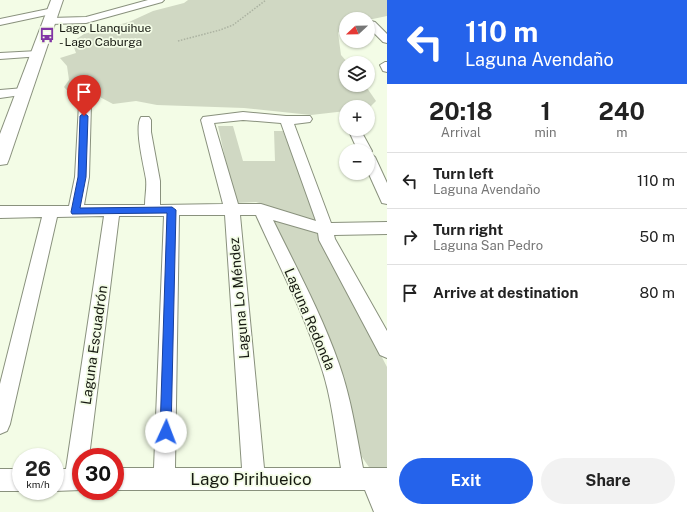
<!DOCTYPE html>
<meta charset="utf-8">
<style>
:root{--surface:#fff;--page:#f2f2f2;--text:#222;--muted:#767676;--line:#e0e0e0;--accent:#2563eb}
body{margin:0;font-family:"Public Sans",sans-serif;background:var(--page);color:var(--text);height:100vh;display:flex;flex-direction:column;font-size:15px;white-space:nowrap}
*{box-sizing:border-box;margin:0}
p{font-size:13px;color:var(--muted)}
.icon{flex:none;width:22px;height:22px;fill:none;stroke:currentColor;stroke-width:2;stroke-linecap:round;stroke-linejoin:round}
.map{position:relative;flex:1;overflow:hidden}
.details{display:flex;flex-direction:column;background:var(--surface);width:300px}
.details>*{flex:none}
.guide{background:#2563eb;color:#fff;overflow:hidden}
.needle{width:26px;rotate:248deg}
.controls{position:absolute;left:339px;top:12px;display:grid;gap:8px}
.controls a{display:grid;place-items:center;width:36px;height:36px;border-radius:50%;background:var(--surface);box-shadow:0 1px 3px #0004;font-size:20px}
.speed{position:absolute;left:12px;top:448px;display:flex;gap:8px;font-size:20px;font-weight:700;text-align:center}
.speed>*{display:grid;place-content:center;width:52px;height:52px;border-radius:50%;background:var(--surface);box-shadow:0 1px 3px #0004;line-height:1}
.speed small{font-size:10px;font-weight:400}
.speed .limit{border:6px solid #d22;background:#fff;color:#111}
.pin{position:absolute;display:grid;place-items:center;width:34px;height:34px;color:#fff;margin:-41px -17px;border-radius:50% 50% 50% 0;rotate:-45deg;box-shadow:0 0 4px #0007}
.pin .icon{rotate:45deg}
.me{position:absolute;width:44px;margin:-22px;rotate:2deg;stroke-linejoin:round;filter:drop-shadow(0 0 3px #0008)}
.turn{display:flex;align-items:center;gap:14px;height:84px;padding:0 12px;font-size:18px}
.turn .icon{width:52px;height:52px;stroke-width:2.5}
.turn b{display:block;font-size:28px;line-height:34px}
.eta{display:flex;justify-content:space-evenly;align-items:center;height:68px;text-align:center}
.eta b{font-size:24px;font-weight:700;line-height:28px}
.action{display:flex;gap:8px;margin-top:auto;padding:8px 12px}
.action a{flex:1;height:46px;border-radius:24px;background:var(--accent);color:#fff;font-size:16px;font-weight:700;line-height:46px;text-align:center}
.action a+a{background:var(--page);color:var(--text)}
ul{padding:0;list-style:none}
li{display:flex;align-items:center;gap:12px;height:56px;padding:0 12px;border-top:1px solid var(--line)}
li div{flex:1}
li b{display:block;font-size:15px}
li em{font-style:normal}
main{display:flex;flex:1;min-height:0}
.map>svg:first-child{display:block}
.green{fill:#d0d8c3}
.lines{fill:none;stroke-linecap:round;stroke-linejoin:round}
.street-casing{stroke:#89917d;stroke-width:2}
.secondary-casing{stroke:#89917d;stroke-width:2}
.path{stroke:#abb2a1;stroke-width:1.5;stroke-dasharray:1.5 1.5;stroke-linecap:butt}
.street{fill:#fff;fill-rule:evenodd}
.secondary{fill:#fff;fill-rule:evenodd}
.route{fill:#2563eb;stroke:#184099}
.labels{text-anchor:middle;stroke-width:3.5;stroke-linejoin:round;paint-order:stroke}
.far-poi-label{font-size:12px;fill:#161911;stroke:#f3fce6;text-anchor:start}
.street-label{font-size:14px;fill:#161911;stroke:#f3fce6}
.near-street-label{font-size:17px;fill:#161911;stroke:#f3fce6}
</style>
<main>
<div class="map">
<svg width="387" height="512" viewBox="0 0 387 512">
<rect width="100%" height="100%" fill="#f3fce6"/>
<g class="green">
<path d="M188 0H387V16L368 20 346 19V24L342 26 338 33 341 55 348 63H346V85H365L376 101 368 109V107H346V111L311 115 244 108 157 105 136 101 113 104 96 95C81 100 75 100 64 87L69 80 67 66 60 58 76 53 72 42 84 34 129 22 153 11 184 3Z"/>
<polygon points="218,126 233,126 243,161 275,161 274,131 283,131 314,212 326,249 387,367 387,493 362,457 337,359 266,205 256,202 235,203"/>
</g>
<g class="lines">
<defs>
<g id="street">
<polygon points="148,0 164,0 162,2 86,23 50,24 45,21 50,18 86,17"/>
<polygon points="53,8 56,9 58,11 56,13 0,25 0,19"/>
<polygon points="371,21 375,22 387,34 387,43 383,42 368,27 368,22"/>
<polygon points="38,51 43,54 42,56 0,59 0,53"/>
<polygon points="385,62 387,62 387,72 383,71 380,65"/>
<polygon points="24,88 28,90 30,92 28,94 0,98 0,90"/>
<path d="M85 100 89 101 91 104 89 177 84 205H145C145 196 147 188 146 179 144 166 134 128 141 117H149L151 120V132L160 181V205L223 204 201 120 203 117 243 112 286 116H310L312 119 310 122 294 124 331 223 387 222V234L334 235 335 239 387 331V358L380 355 319 240 318 233 273 220C296 267 322 315 339 364 351 398 356 433 363 468H387V512H374L365 490H115V468H154L164 216H119L89 457H81V490L55 491V469H66L104 216 57 217 10 424 7 431 0 434V384L42 217 0 218V206H69L75 177 79 104 81 101ZM243 120 281 123 316 221 261 204H238L214 123ZM179 215H225L242 468H175ZM240 215H256C278 264 304 313 320 363 332 397 335 433 341 468H264Z"/>
<polygon points="348,129 360,129 372,151 370,153 375,157 387,183 387,204 382,203 368,172 368,151 358,151"/>
<rect x="0" y="469" width="21" height="22"/>
</g>
<polygon id="secondary" points="51,0 63,0 9,159 7,164 0,165 0,134"/>
</defs>
<use href="#street" class="street-casing"/>
<use href="#secondary" class="secondary-casing"/>
<polyline class="path" points="178,41 220,30 233,25 266,0"/>
<use href="#street" class="street"/>
<use href="#secondary" class="secondary"/>
</g>
<polygon class="route" points="84,113 88,116 86,177 80,208 172,207 176,210 171,432 170,436 166,438 161,436 160,432 167,213 72,214 71,212 78,177 80,116"/>
<defs>
<symbol id="bus-bare" viewBox="-9 -9 18 18"><path d="M-5-6H5V4H4V6H2V4H-2V6H-4V4H-5ZM-3.5-4V0h7V-4ZM-3.5 1.2v1.5H-2V1.2ZM2 1.2v1.5H3.5V1.2Z" fill="#8235a5" stroke="#f3fce6" stroke-width="2.5" paint-order="stroke"/></symbol>
</defs>
<g fill-rule="evenodd">
<use href="#bus-bare" x="36" y="24" width="22" height="22"/>
</g>
<g class="labels">
<g class="far-poi-label">
<text x="59" y="32">Lago Llanquihue<tspan x="59" dy="14">- Lago Caburga</tspan></text>
</g>
<g class="street-label">
<text transform="translate(239 298) rotate(-95)" y="5">Laguna Lo Méndez</text>
<text transform="translate(310 319) rotate(67)" y="5">Laguna Redonda</text>
<text transform="translate(94 345) rotate(-82)" y="5">Laguna Escuadrón</text>
</g>
<g class="near-street-label">
<text x="251" y="485">Lago Pirihueico</text>
</g>
</g>
</svg>
<div class="controls">
<a><svg class="needle" viewBox="-14 -14 28 28"><path d="M0-13l5 13h-10z" fill="#e53935"/><path d="M0 13l5-13h-10z" fill="#767676"/></svg></a>
<a><svg class="icon" aria-label="layers" viewBox="0 0 24 24"><path d="M12 4l9 5-9 5-9-5zM3 14l9 5 9-5"/></svg></a>
<a>+</a>
<a>−</a>
</div>
<div class="speed"><div>26<small>km/h</small></div><div class="limit">30</div></div>
<div class="pin" style="left:84px;top:116px;background:#d93025"><svg class="icon" aria-label="arrive" viewBox="0 0 24 24"><path d="M6 21V4h12l-3 4 3 4H6"/></svg></div>
<svg class="me" style="left:166px;top:432px" viewBox="-20 -20 40 40"><circle r="19" fill="#fff"/><path d="M0-13L10 11 0 6-10 11z" fill="#2563eb"/></svg>
</div>
<section class="details">
<div class="guide">
<div class="turn"><svg class="icon" aria-label="left" viewBox="0 0 24 24"><path d="M17 20v-9H6M10 6l-5 5 5 5"/></svg><div><b>110 m</b>Laguna Avendaño</div></div>
</div>
<div class="eta">
<div><b>20:18</b><p>Arrival</p></div>
<div><b>1</b><p>min</p></div>
<div><b>240</b><p>m</p></div>
</div>
<ul>
<li><svg class="icon" aria-label="left" viewBox="0 0 24 24"><path d="M17 20v-9H6M10 6l-5 5 5 5"/></svg><div><b>Turn left</b><p>Laguna Avendaño</p></div><em>110 m</em></li>
<li><svg class="icon" aria-label="right" viewBox="0 0 24 24"><path d="M7 20v-9h11M14 6l5 5-5 5"/></svg><div><b>Turn right</b><p>Laguna San Pedro</p></div><em>50 m</em></li>
<li><svg class="icon" aria-label="arrive" viewBox="0 0 24 24"><path d="M6 21V4h12l-3 4 3 4H6"/></svg><div><b>Arrive at destination</b></div><em>80 m</em></li>
</ul>
<div class="action"><a>Exit</a><a>Share</a></div>
</section>
</main>
